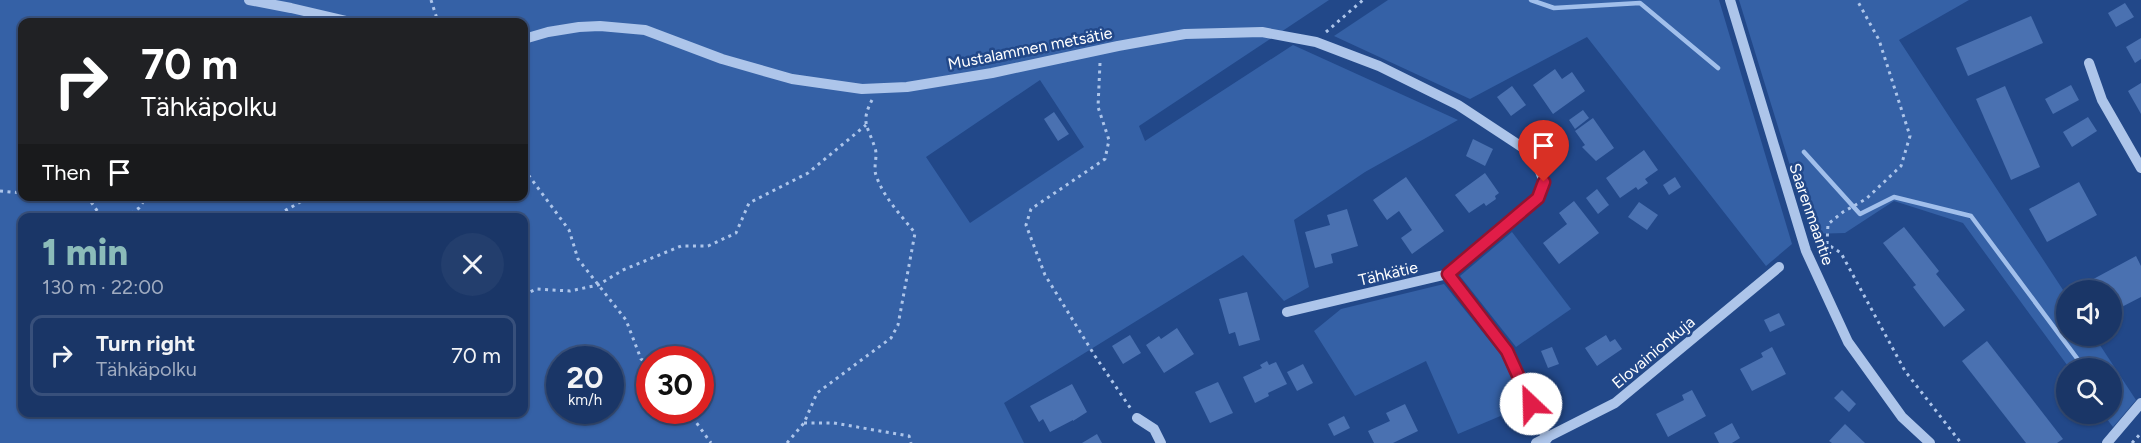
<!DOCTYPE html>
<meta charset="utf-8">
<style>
:root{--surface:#1a3667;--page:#233e6d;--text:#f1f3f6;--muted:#9fabc0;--line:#38507b;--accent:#8bbbb9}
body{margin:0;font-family:Figtree,sans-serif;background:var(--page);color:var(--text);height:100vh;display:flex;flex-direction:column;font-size:22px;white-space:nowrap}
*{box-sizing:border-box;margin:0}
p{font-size:20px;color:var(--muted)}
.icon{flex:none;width:33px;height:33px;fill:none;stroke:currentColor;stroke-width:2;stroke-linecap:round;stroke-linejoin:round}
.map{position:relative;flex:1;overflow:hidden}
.sheet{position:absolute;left:18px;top:213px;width:510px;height:204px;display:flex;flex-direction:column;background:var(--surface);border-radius:12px;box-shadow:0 2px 4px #0004,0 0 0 2px var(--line)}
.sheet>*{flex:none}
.top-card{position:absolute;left:18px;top:18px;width:510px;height:183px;border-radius:12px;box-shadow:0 2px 4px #0004,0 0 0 2px var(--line);background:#202124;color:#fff;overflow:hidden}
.tools{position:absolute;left:2056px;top:280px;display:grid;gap:12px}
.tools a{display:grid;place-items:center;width:66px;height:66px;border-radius:50%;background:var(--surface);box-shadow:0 2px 4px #0004,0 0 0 2px var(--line);font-size:30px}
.speed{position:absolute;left:546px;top:346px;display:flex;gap:12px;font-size:30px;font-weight:700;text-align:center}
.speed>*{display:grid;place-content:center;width:78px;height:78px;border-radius:50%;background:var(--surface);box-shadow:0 2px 4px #0004,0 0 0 2px var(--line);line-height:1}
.speed small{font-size:15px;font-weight:400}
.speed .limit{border:9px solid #d22;background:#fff;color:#111}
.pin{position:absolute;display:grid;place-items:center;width:51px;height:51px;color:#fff;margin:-62px -26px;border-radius:50% 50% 50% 0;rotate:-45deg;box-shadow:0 0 6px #0007}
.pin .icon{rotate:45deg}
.me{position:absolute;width:66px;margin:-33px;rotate:336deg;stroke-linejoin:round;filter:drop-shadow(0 0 4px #0008)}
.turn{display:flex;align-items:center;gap:21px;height:126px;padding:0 24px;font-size:27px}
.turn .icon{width:78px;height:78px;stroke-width:2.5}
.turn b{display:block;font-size:42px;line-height:51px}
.then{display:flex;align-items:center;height:57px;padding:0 24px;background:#0003;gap:12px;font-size:22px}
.round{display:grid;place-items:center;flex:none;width:63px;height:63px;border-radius:32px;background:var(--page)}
.headline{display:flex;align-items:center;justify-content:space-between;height:102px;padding:0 24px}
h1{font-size:36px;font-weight:800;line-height:45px;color:var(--accent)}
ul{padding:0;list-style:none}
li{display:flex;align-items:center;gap:18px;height:81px;margin:0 12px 9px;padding:0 12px;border:3px solid var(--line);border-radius:12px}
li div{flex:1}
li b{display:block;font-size:22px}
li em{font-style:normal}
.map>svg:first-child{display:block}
.green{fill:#3561a6;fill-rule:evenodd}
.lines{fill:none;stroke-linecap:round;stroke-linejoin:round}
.stream{stroke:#a1bfeb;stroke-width:4.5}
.building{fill:#4a71b1}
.path{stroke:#adc5ea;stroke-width:3;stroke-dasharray:3 4.5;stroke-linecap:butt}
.minor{stroke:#adc5ea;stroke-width:10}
.route-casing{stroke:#92132f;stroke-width:15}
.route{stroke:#e11d48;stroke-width:10}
.labels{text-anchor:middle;stroke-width:5;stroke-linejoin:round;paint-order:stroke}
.street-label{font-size:16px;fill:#fff;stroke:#224889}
</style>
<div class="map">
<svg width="2141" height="443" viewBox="0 0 2141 443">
<rect width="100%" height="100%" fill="#224889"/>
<g class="green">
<path d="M0 0H1329L1139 126 1145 141 1293 45 1458 120 1365 172 1294 220 1309 287 1284 301 1243 255 1004 403 1024 443H0ZM22 22H524V196H22ZM1040 80 1084 147 970 223 926 157ZM22 218H524V412H22ZM560 360H610V411H560ZM650 360H700V411H650Z"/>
<polygon points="1388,0 1719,0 1792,244 1766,266 1587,37 1470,99 1334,36"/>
<polygon points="1739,0 1969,0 1899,40 2067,296 2067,336 2094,336 2136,400 2113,427 2103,414 2112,414 2112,369 2070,369 1963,223 1894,201 1845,233 1811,234"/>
<polygon points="1512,232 1571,309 1516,347 1460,276"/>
<polygon points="1444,284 1501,355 1524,406 1458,434 1426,361 1355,396 1314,331 1341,309"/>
</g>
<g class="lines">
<g class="stream">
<polyline points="1531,0 1554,8 1640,3 1718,68"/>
<polyline points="1804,152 1860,214 1894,197 1971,216 2085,369"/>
</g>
</g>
<g class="building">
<polygon points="2125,3 2134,17 2116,27 2108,13"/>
<polygon points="2031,16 2043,43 1968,76 1956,48"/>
<polygon points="2141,38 2141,59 2135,63 2126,47"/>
<polygon points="1555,69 1562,79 1572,72 1585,91 1553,114 1533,85"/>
<polygon points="2141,83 2141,114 2128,91"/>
<polygon points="2071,85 2079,100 2053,114 2045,99"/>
<polygon points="1512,86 1526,105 1511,116 1497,97"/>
<polygon points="2005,86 2040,167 2011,180 1976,99"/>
<polygon points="1583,110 1589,118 1575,129 1569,120"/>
<polygon points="1054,112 1069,134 1058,141 1044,119"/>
<polygon points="2088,117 2097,131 2072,147 2063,132"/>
<polygon points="1593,118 1614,148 1596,161 1582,147 1585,145 1575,131"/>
<polygon points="1473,139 1493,149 1485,166 1466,156"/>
<polygon points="1644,150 1658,170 1645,179 1648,183 1638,190 1636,187 1620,198 1606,178"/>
<polygon points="1485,173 1499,193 1495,196 1496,199 1486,206 1484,203 1469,213 1455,195"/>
<polygon points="1406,177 1444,231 1412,254 1401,238 1412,230 1399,211 1387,220 1373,200"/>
<polygon points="1675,177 1681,187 1669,195 1663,185"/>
<polygon points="2079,182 2097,215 2047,242 2029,209"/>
<polygon points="1597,189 1609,205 1598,214 1586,198"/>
<polygon points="1574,201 1599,233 1559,264 1543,243 1567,224 1559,213"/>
<polygon points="1639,202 1658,215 1647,230 1628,217"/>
<polygon points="1347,209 1358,246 1331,254 1333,263 1315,268 1305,232 1330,225 1327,215"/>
<polygon points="1904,227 1939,271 1936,274 1965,310 1944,327 1913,287 1916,285 1883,243"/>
<polygon points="2136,256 2141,266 2141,297 2112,312 2112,291 2090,291 2086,283"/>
<polygon points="1247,292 1260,340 1239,346 1235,332 1229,334 1219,299"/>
<polygon points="1779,313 1785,325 1770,332 1764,320"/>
<polygon points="1177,328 1194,354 1164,373 1146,345 1159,336 1161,339"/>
<polygon points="1130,335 1141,353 1123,364 1112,346"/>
<polygon points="1606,335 1610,342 1615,339 1622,349 1597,366 1585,348"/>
<polygon points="1987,341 2063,439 2057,443 2026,443 1962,361"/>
<polygon points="1552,347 1559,364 1548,368 1541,351"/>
<polygon points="1772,347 1786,374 1752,391 1740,369 1763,357 1761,353"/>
<polygon points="1267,361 1269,365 1276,362 1287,384 1268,393 1269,396 1255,403 1243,377 1262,368 1260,365"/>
<polygon points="1303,364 1313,383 1297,391 1287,372"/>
<polygon points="1218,382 1233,413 1210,423 1195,392"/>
<polygon points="1072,384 1087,412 1073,421 1073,420 1050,432 1043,419 1039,422 1030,406"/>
<polygon points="1692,390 1706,416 1668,437 1656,414 1684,400 1682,395"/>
<polygon points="1842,390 1856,404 1849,412 1834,398"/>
<polygon points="1405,404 1418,431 1393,443 1374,443 1368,431 1390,421 1386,413"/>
<polygon points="1344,416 1350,428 1334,436 1328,424"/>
<polygon points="1732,423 1740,438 1732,443 1719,443 1714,433"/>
<polygon points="1845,424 1865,443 1832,443 1829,441"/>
<polygon points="1097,434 1102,443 1082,443"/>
</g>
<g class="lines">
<g class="path">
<polyline points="431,0 438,22"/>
<polyline points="1326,32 1363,0"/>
<polyline points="1100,63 1098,107 1109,140 1105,159 1031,209 1026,225 1045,275 1095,356 1131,409"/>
<polyline points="524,169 569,230 578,259 626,320 641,359 650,365"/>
<polyline points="0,191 22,193"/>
<polyline points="53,196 61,196"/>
<polyline points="87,196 98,212 99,218"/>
<polyline points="125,218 139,208 147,196"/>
<polyline points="272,218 311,196"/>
<polyline points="1827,244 1828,224 1843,212 1866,199 1901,166 1910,136 1879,40 1857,0"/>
<polyline points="1817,248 1827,244 1841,253 1905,371 1961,443"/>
<polyline points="524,295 536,289 570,291 598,285 623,270 681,246 708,246 736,233 749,203 808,173 866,125"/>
<polyline points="688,411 711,443"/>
<polyline points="804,423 834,423 909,436 911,443"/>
<path d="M787 443 804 423 817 393 891 338 898 325 915 233C901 215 883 197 876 175 873 167 878 156 875 148 868 126 860 123 872 100"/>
<polyline points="2132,443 2141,433"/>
</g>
<g class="minor">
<polyline points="249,0 291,8 351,22"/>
<polyline points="1730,0 1806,251 1848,342 1902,417 1930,443"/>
<polyline points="524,39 548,32 579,27 600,26 645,30 722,59 792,79 862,89 907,87 992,73 1118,46 1185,34 1262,32 1316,42 1379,66 1458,105 1525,149 1538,166 1544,182 1538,198 1448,274"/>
<polyline points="2089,63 2102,100 2141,168"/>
<polyline points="1287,312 1448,274 1507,351 1547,439"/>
<polyline points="1137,418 1154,429 1161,443"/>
<polyline points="1536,443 1615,403 1779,267"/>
<polyline points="2107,443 2141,403"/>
</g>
</g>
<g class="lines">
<defs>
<polyline id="route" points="1531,404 1507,351 1448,274 1538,198 1544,182"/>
</defs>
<use href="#route" class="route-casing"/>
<use href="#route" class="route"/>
</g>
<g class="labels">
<g class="street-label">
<text transform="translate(1030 48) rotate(-11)" y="6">Mustalammen metsätie</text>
<text transform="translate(1812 214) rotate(71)" y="6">Saarenmaantie</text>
<text transform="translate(1388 273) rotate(-13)" y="6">Tähkätie</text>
<text transform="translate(1653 352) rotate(-40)" y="6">Elovainionkuja</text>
</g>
</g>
</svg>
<div class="tools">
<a><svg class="icon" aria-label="sound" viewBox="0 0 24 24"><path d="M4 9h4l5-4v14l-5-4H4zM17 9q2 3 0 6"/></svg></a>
<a><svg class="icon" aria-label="search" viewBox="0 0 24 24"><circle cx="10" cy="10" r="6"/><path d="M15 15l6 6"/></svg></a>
</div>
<div class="speed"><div>20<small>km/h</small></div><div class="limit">30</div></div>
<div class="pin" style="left:1544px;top:182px;background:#d93025"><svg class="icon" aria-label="arrive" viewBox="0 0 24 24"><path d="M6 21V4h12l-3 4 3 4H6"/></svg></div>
<svg class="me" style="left:1531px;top:404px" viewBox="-20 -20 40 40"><circle r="19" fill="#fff"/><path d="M0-13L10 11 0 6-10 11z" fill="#e11d48"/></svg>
<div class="top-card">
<div class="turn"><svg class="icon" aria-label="right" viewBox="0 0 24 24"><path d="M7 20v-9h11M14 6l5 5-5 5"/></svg><div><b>70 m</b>Tähkäpolku</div></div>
<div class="then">Then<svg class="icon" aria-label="arrive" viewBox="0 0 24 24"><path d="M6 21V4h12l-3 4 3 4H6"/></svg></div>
</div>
<section class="sheet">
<div class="headline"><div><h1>1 min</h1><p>130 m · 22:00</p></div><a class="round"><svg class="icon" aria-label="close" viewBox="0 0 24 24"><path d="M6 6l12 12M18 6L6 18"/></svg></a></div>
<ul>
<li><svg class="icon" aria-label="right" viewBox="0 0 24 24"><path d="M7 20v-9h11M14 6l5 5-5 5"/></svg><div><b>Turn right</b><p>Tähkäpolku</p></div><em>70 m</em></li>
</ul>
</section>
</div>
